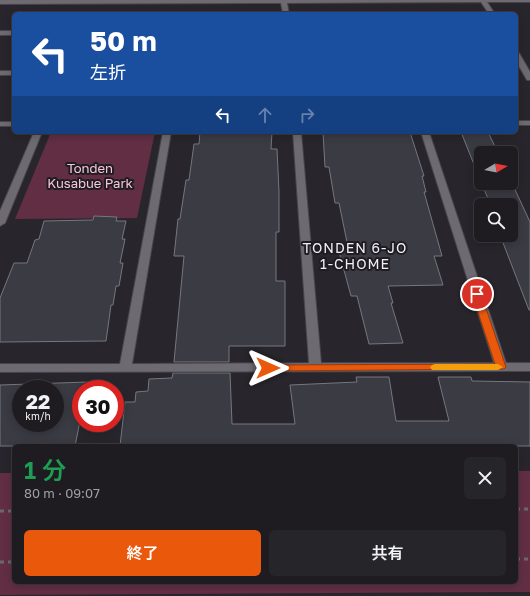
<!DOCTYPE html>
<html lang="ja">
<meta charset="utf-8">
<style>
:root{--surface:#1e1c21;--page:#26252a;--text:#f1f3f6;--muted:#a1a1a5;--line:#3c3a3f;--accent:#ea580c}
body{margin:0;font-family:"Golos Text","Noto Sans JP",sans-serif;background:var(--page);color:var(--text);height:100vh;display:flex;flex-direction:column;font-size:15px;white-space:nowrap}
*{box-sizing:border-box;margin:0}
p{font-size:13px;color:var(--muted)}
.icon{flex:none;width:22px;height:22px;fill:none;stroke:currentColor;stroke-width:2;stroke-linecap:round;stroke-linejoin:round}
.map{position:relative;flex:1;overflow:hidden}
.side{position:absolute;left:12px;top:444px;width:506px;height:140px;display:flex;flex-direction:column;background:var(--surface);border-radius:6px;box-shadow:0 2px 10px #0003,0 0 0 1px var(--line)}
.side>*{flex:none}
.guide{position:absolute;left:12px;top:12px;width:506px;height:122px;border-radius:6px;box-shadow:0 2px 10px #0003,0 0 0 1px var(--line);background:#1a4fa0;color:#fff;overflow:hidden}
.needle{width:26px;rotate:80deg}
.controls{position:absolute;left:474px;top:146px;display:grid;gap:8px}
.controls a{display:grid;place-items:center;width:44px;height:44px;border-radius:6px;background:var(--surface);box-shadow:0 2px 10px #0003,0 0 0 1px var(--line);font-size:20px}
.speed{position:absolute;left:12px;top:380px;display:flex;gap:8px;font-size:20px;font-weight:700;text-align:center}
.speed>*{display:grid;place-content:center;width:52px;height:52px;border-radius:50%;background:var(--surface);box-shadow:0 2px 10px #0003,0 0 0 1px var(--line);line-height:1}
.speed small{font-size:10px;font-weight:400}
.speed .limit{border:6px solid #d22;background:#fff;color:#111}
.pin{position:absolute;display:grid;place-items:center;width:34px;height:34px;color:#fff;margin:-17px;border:2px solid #fff;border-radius:50%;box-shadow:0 1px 4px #0007}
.me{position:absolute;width:44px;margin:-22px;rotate:90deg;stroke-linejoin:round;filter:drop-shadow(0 0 3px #0008)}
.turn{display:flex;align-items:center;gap:14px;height:84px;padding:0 12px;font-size:18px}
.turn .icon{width:52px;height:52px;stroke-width:2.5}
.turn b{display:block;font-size:28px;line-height:34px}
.lanes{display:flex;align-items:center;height:38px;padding:0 12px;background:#0003;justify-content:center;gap:20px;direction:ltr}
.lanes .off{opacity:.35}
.round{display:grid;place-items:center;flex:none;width:42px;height:42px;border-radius:6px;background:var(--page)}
.headline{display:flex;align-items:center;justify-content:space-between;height:68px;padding:0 12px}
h1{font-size:24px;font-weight:600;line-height:30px;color:#1e9e55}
.action{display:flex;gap:8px;margin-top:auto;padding:8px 12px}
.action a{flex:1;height:46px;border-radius:6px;background:var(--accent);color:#fff;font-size:16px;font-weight:600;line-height:46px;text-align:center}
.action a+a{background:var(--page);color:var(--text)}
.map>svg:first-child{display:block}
.green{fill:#622e44}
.building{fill:#3a3b43;stroke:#75777f;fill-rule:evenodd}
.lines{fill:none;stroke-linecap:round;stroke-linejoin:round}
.minor-casing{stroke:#47454b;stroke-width:2}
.path{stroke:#6a686e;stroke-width:3;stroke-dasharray:4 4;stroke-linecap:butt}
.minor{fill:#6d6a72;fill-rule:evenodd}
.route{fill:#ea580c;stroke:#983908}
.slow{fill:#f59e0b}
.labels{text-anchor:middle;stroke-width:4;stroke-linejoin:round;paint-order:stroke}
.park-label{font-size:13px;fill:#f9c6d8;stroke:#1f1c23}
.neighbourhood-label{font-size:14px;letter-spacing:1px;fill:#f1eff4;stroke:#1f1c23}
</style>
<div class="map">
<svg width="530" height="596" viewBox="0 0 530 596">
<rect width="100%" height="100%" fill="#28262c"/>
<g class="green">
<polygon points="51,132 155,132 137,218 15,219"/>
<polygon points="516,471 530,471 530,592 0,595 0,473 14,473 14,582 516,582"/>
</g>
<g class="building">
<polygon points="200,132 272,132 271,149 277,149 279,192 279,232 276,232 276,281 285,281 285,346 229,346 229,362 174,362 184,256 174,256 178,219 180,219 186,180 189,180 194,144 199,144"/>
<polygon points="323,132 410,132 424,176 422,176 426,192 424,192 442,256 434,256 443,285 388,286 393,303 391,303 403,343 369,344 357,296 351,296 338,248 348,247 339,203 335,203 329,167 325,167"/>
<polygon points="461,132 488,132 498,153 481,153 481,182"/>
<polygon points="511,181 530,222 530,310 529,310 500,235 511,235 511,205 491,205 481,183 511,183"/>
<polygon points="94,216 117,217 116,221 126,221 122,239 125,239 120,263 123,263 119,286 116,286 113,305 111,305 106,341 0,342 0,298 14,263 27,263 35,240 39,239 44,221 93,220"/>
<polygon points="173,373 230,373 232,424 295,424 290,385 357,382 356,377 389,377 396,421 449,421 438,377 471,377 472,381 530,382 530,446 120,446 125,402 135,402 136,392 148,391 149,379 172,378"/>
<path d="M88 382 87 389H81V421H80L75 446H0V385ZM21 389H55V423H21Z"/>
</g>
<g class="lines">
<defs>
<g id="minor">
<polygon points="0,0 530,0 530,2 487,2 495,14 489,14 481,2 287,3 289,14 283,14 281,3 0,4"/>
<rect x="0" y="31" width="14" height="4"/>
<polygon points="516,53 519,53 530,72 530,80 527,80 516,61"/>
<rect x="0" y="71" width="14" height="4"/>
<rect x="516" y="121" width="14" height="4"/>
<rect x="0" y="122" width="14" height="4"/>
<polygon points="34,132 42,132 5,223 0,226 0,211"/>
<polygon points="163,132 171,132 132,364 309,363 293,132 301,132 321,363 494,363 421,132 429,132 506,363 530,363 530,371 0,372 0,364 120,364"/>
</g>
</defs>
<use href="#minor" class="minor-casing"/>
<g class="path">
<polyline points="516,509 530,509"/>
<polyline points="0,511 14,511"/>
<polyline points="516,559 530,559"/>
<polyline points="0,562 14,562"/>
</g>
<use href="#minor" class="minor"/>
</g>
<polygon class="route" points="477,291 481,294 506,367 504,369 268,371 262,368 268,365 495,364 472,294"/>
<polygon class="slow" points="435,364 498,364 503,367 498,370 432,370 430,367 432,365"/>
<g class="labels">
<g class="park-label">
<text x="90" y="173">Tonden<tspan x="90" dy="15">Kusabue Park</tspan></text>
</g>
<g class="neighbourhood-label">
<text x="355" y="253">TONDEN 6-JO<tspan x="355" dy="16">1-CHOME</tspan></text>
</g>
</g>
</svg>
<div class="controls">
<a><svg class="needle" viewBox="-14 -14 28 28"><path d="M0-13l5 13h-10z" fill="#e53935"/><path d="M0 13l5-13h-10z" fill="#a1a1a5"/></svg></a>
<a><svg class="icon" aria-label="search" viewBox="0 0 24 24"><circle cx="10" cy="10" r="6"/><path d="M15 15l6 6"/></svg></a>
</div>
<div class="speed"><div>22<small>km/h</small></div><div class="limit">30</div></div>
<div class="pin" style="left:477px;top:294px;background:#d93025"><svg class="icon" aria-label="arrive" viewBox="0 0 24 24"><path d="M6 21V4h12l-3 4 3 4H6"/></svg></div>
<svg class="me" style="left:268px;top:368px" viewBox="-20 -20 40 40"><path d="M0-17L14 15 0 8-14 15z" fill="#ea580c" stroke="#fff" stroke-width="4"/></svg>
<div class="guide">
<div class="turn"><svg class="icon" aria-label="left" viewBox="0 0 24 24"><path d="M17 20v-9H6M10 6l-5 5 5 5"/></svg><div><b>50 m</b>左折</div></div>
<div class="lanes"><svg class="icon" aria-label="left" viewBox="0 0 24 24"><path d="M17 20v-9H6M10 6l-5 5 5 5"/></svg><svg class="icon off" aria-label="ahead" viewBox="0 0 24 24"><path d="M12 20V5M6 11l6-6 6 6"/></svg><svg class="icon off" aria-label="right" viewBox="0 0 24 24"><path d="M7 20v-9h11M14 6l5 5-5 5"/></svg></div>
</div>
<section class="side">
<div class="headline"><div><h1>1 分</h1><p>80 m · 09:07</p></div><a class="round"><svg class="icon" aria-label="close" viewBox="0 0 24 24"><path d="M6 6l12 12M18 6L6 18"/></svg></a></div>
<div class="action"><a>終了</a><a>共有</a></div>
</section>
</div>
